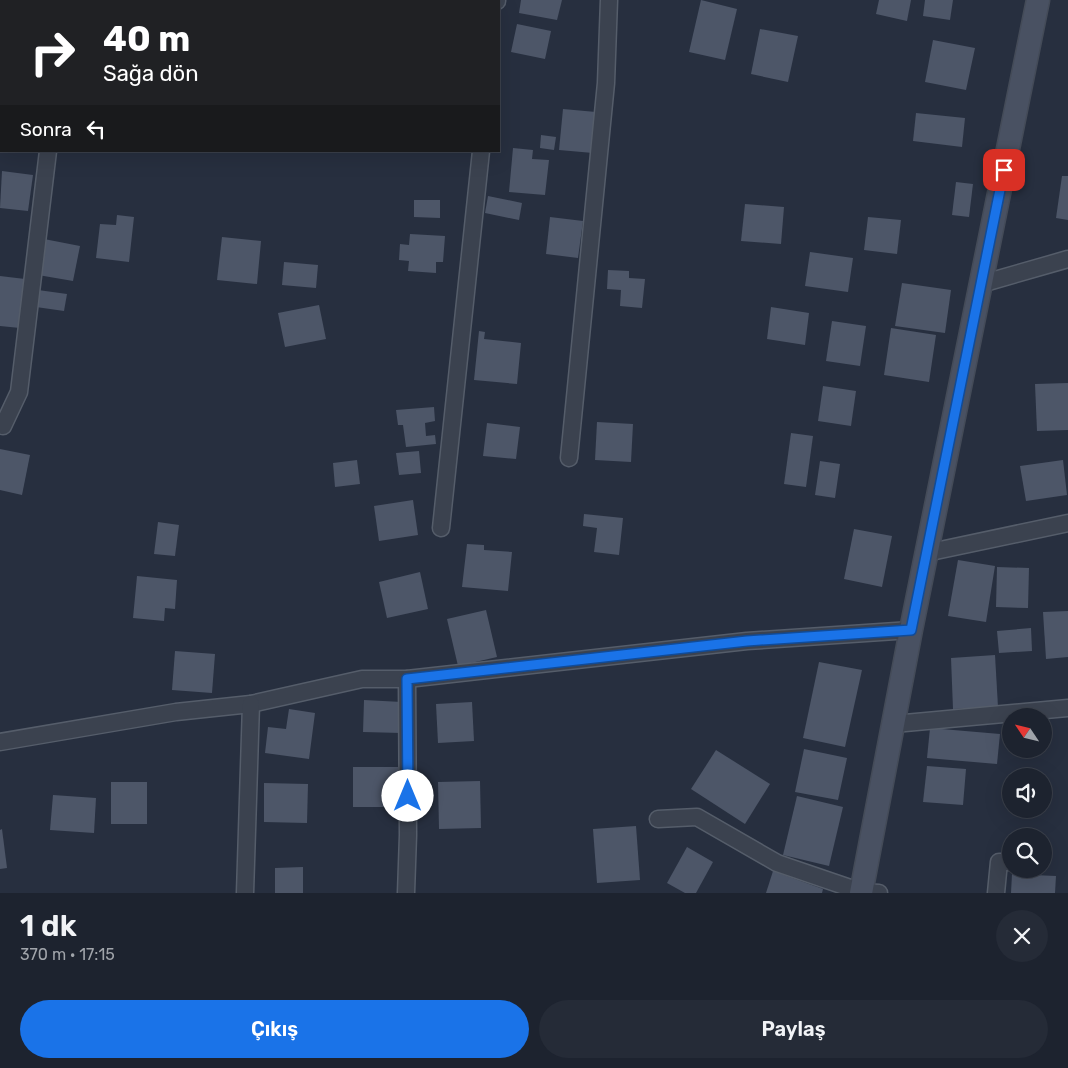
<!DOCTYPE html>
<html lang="tr">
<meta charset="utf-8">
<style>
:root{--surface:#1d232f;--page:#252b37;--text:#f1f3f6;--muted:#a0a4aa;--line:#3b404b;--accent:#1a73e8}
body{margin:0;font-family:Rubik,sans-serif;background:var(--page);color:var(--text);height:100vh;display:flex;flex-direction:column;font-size:19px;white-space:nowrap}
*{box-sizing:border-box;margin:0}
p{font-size:16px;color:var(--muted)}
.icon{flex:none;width:28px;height:28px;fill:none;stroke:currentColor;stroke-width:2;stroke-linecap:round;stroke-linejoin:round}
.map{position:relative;height:893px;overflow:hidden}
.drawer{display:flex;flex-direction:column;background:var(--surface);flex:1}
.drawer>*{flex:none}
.hud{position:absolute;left:0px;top:0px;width:500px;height:152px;box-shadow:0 5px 20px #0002,0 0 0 1px var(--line);background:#202124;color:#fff;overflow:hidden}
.needle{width:32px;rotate:305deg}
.buttons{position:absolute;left:1002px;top:708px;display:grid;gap:10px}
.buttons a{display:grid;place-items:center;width:50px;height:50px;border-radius:50%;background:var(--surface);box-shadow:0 5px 20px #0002,0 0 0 1px var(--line);font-size:25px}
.pin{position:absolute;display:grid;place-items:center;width:42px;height:42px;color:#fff;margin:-21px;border-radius:10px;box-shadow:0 2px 8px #0006}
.me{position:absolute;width:55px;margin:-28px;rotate:0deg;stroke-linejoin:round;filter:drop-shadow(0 0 4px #0008)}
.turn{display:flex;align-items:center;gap:18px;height:105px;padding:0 20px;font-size:22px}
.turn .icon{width:65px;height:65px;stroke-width:2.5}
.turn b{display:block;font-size:35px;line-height:42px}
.then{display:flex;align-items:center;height:48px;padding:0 20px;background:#0003;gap:10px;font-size:19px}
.round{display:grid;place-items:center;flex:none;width:52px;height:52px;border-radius:26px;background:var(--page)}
.overview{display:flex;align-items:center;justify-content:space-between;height:85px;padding:0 20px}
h1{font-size:30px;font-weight:600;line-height:38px}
.primary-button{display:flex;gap:10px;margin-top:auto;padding:10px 20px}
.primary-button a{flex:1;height:58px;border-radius:30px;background:var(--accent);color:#fff;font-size:20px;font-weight:600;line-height:58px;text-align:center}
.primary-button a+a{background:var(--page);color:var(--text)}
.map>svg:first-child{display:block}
.building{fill:#4d5668}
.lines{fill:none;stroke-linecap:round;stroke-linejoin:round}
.street-casing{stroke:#555d6a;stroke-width:19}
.secondary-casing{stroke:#444b58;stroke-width:25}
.street{stroke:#3b424f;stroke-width:16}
.secondary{stroke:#495162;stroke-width:22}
.route-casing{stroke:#114b97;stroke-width:12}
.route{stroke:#1a73e8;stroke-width:9}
</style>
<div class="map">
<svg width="1068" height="893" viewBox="0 0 1068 893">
<rect width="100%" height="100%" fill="#272f3f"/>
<g class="building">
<polygon points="521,0 562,0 557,20 519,13"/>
<polygon points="701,0 737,9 725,60 689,52"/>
<polygon points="879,0 911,0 907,21 876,14"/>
<polygon points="925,0 953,0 950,20 923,16"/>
<polygon points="517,24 551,31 545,59 511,52"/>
<polygon points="760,29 798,36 788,82 751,74"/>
<polygon points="933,40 975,48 966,90 925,82"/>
<polygon points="563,109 596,112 593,153 559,150"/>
<polygon points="916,113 965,118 962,147 913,141"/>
<polygon points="541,135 556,137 554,150 540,148"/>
<polygon points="513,148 533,150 532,159 549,160 545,195 509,192"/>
<polygon points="2,171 33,175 28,211 0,208"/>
<polygon points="1062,176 1068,176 1068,220 1056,218"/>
<polygon points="956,182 973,184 969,217 952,215"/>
<polygon points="488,196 522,203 519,220 485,213"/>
<polygon points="414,200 440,200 440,218 414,217"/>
<polygon points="745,204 784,207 781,244 741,241"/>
<polygon points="117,215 134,217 129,262 96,258 100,224 116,225"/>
<polygon points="550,217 583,221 578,258 546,254"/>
<polygon points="868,217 901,220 897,254 864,250"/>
<polygon points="410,234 445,236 443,262 436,262 436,273 408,271 409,261 399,260 400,244 409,245"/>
<polygon points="222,237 261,241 257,284 217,280"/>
<polygon points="44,239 80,246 73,281 38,275"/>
<polygon points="810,252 853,258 848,292 805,286"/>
<polygon points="284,262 318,265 316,288 282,285"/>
<polygon points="608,270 629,271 629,278 645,279 642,308 620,306 621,290 607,289"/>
<polygon points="0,276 25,279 20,328 0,326"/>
<polygon points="902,283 951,290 945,333 895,326"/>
<polygon points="38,290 67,294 64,311 36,307"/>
<polygon points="319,305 326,339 285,347 278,313"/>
<polygon points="771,307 809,313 805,345 767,339"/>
<polygon points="832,321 866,326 860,366 826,361"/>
<polygon points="891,328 936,335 929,382 884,375"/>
<polygon points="479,331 485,332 484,339 521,343 517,384 474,380"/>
<polygon points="1068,383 1068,430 1037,431 1035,384"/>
<polygon points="823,386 856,391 851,426 818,421"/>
<polygon points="434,407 435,421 425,423 426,436 435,435 436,444 406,447 403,425 398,425 396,410"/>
<polygon points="597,422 633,424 631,462 595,460"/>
<polygon points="487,423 520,427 516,459 483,456"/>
<polygon points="791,433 813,436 806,487 784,484"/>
<polygon points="0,449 30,455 22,495 0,490"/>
<polygon points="419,451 421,473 399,475 396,453"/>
<polygon points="357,460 360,484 335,487 333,463"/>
<polygon points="1063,460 1067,495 1026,501 1020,466"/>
<polygon points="820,461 840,464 835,498 815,495"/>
<polygon points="413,500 418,535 379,541 374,506"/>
<polygon points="584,514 623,518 619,555 594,552 597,528 583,526"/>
<polygon points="158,522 179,525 175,556 154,554"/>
<polygon points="854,529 892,536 882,587 844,579"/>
<polygon points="467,544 484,545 484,550 512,552 508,591 462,587"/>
<polygon points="958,560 995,566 986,622 948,616"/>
<polygon points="997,567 1029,568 1028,608 996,607"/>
<polygon points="420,572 428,609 387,618 379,582"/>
<polygon points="137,576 177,580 175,609 165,608 164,621 133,618"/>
<polygon points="486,610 497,657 458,666 447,619"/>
<polygon points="1068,611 1068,657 1046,659 1043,612"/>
<polygon points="1031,628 1032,651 999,653 997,631"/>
<polygon points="175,651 215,654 212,693 172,690"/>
<polygon points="995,655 998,707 953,709 951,658"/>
<polygon points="819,662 862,670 845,747 803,738"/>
<polygon points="364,700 402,702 401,733 363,732"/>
<polygon points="472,702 474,741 438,743 436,704"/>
<polygon points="289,709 315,713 309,759 265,753 268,727 286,729"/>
<polygon points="930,728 1000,734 997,764 927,758"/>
<polygon points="804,749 847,758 838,800 795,792"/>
<polygon points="716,750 770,784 745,824 691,789"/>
<polygon points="927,766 966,769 963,805 923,802"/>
<rect x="353" y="767" width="45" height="40"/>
<polygon points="480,781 481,828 439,829 438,782"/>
<rect x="111" y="782" width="36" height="42"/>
<polygon points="264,783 308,784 307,823 264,822"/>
<polygon points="53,795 96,798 94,833 50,830"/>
<polygon points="797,796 843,807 829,866 783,855"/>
<polygon points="636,826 640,880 597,883 593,829"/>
<polygon points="2,829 7,868 0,869 0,830"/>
<polygon points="687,847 713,862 696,893 685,893 667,883"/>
<polygon points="303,867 303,893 275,893 275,868"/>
<polygon points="773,871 823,889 822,893 766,893"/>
<polygon points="1012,874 1056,876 1055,893 1011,893"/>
</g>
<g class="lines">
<defs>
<g id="street">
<polyline points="147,1 157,0"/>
<polyline points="497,1 497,0"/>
<polyline points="0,23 1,23"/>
<polyline points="981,284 1068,259"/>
<polyline points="0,423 3,426 19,392 48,151"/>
<polyline points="569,458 606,83 609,0"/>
<polyline points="441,528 481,151"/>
<polyline points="926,553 1068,523"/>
<polyline points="894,724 1068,708"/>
<polyline points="0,742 176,712 251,704 362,679 407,679 747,641 911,630"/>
<polyline points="658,819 697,817 777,863 862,892 879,893"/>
<polyline points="245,893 251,704"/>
<polyline points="406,893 408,835 407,679"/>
<polyline points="996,893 999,862 1011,862"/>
</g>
<polyline id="secondary" points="861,893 911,630 1038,0"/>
</defs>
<use href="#street" class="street-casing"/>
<use href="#secondary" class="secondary-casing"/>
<use href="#street" class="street"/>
<use href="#secondary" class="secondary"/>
</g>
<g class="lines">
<defs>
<polyline id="route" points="408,796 407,679 747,641 911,630 1004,170"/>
</defs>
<use href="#route" class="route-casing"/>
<use href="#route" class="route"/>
</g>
</svg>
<div class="buttons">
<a><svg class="needle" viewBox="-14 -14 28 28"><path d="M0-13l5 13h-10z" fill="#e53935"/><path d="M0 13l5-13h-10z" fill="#a0a4aa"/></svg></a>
<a><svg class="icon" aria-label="sound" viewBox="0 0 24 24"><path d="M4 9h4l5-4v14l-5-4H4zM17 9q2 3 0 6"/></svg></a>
<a><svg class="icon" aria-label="search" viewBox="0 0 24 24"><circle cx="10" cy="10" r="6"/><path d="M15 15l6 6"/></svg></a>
</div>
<div class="pin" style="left:1004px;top:170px;background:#d93025"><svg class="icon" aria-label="arrive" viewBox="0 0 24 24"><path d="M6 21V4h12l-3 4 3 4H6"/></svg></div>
<svg class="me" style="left:408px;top:796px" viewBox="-20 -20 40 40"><circle r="19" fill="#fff"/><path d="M0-13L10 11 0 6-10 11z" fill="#1a73e8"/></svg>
<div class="hud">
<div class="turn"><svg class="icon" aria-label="right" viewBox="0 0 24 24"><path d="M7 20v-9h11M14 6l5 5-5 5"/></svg><div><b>40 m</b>Sağa dön</div></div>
<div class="then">Sonra<svg class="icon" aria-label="left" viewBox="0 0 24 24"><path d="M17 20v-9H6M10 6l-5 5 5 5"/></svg></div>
</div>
</div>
<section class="drawer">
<div class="overview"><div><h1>1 dk</h1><p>370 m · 17:15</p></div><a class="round"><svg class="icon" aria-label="close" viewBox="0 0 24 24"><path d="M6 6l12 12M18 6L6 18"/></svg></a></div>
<div class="primary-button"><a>Çıkış</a><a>Paylaş</a></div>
</section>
